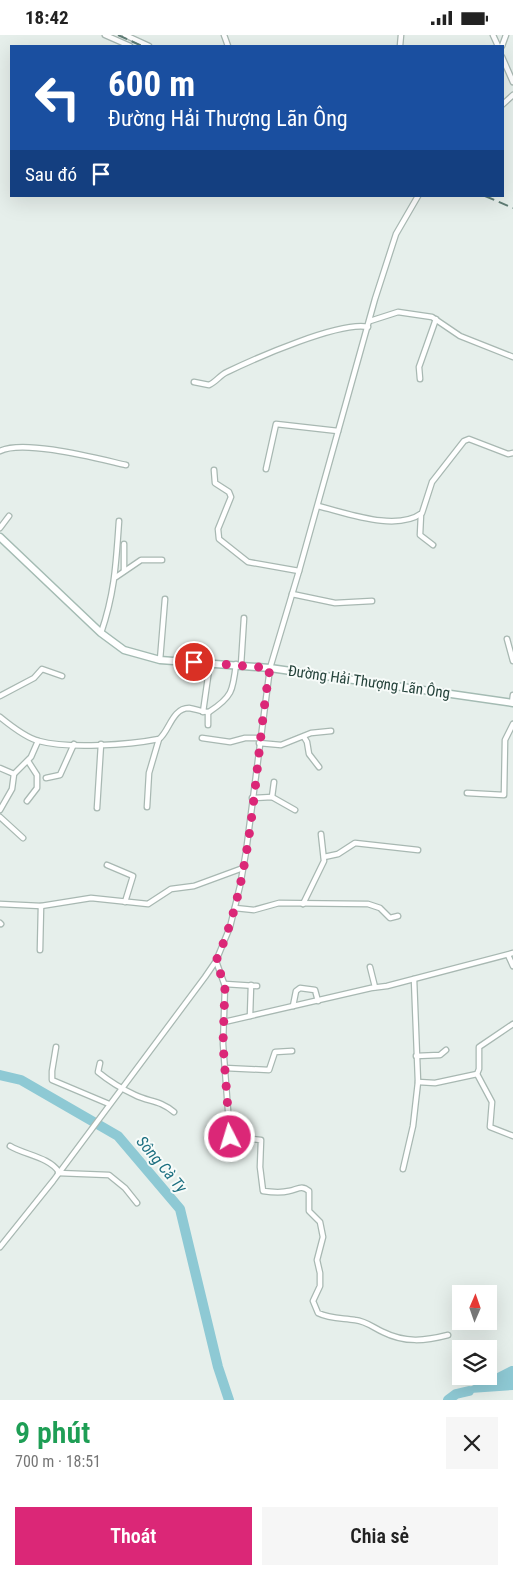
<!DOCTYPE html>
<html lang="vi">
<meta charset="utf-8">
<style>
:root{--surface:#fff;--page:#f6f6f6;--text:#222;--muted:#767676;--accent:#db2777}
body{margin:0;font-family:"Roboto Condensed",sans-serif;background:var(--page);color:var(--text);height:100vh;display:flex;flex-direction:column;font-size:19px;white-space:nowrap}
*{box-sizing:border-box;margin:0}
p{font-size:16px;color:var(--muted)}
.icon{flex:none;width:28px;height:28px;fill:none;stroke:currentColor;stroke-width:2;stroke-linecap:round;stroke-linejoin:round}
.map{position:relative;height:1365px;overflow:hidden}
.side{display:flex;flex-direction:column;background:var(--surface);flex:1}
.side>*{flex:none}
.banner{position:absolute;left:10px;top:10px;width:494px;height:152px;border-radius:0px;box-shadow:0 5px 20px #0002;background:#1a4fa0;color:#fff;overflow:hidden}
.needle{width:32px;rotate:2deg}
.tools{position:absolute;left:452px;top:1250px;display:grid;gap:10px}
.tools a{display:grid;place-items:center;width:45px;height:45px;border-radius:0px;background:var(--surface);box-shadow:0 5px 20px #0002;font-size:25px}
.pin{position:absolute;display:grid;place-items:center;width:42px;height:42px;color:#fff;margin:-21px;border:2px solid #fff;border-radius:50%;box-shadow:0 1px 5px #0007}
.me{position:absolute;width:55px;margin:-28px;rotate:355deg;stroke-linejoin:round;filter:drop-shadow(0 0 4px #0008)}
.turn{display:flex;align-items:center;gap:18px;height:105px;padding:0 15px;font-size:22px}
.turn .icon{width:65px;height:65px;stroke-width:2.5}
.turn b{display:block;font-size:35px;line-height:42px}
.then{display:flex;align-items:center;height:48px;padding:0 15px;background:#0003;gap:10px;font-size:19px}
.round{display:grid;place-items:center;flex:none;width:52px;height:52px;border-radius:0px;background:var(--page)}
.summary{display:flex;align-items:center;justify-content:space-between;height:85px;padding:0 15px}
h1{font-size:30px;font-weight:600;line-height:38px;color:#1e9e55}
.cta{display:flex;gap:10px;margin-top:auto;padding:10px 15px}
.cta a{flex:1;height:58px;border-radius:0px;background:var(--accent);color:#fff;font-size:20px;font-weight:600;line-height:58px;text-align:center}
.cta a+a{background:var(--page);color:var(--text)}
.status{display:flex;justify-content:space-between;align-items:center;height:35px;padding:0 25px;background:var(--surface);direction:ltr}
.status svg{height:14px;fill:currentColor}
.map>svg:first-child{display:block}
.water{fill:#8ec9d4}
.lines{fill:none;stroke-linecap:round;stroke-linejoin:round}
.river{stroke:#8ec9d4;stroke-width:10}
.street-casing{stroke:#a8b8b2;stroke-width:7}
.secondary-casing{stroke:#a4bbb3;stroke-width:9}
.street{stroke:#fff;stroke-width:4.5}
.secondary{stroke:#fff;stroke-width:6}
.rail{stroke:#5f7d75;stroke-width:2;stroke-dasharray:10 5;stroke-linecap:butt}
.route{stroke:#db2777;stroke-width:9;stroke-dasharray:0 16.2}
.labels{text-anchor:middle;stroke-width:4;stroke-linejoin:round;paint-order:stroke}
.street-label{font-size:15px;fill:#24423a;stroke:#f7fbf9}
.water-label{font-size:16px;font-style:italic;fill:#1c6f80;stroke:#f7fbf9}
</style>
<div class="status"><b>18:42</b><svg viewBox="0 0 49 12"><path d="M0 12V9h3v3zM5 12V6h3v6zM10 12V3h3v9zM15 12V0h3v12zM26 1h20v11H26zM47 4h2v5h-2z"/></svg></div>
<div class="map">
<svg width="513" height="1365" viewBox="0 0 513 1365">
<rect width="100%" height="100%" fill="#e6efeb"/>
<polygon class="water" points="511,1331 513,1331 513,1355 456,1359"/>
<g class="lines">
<g class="river">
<polyline points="0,1040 21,1045 118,1101 180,1174 218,1332 229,1365"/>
<polyline points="448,1365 456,1359 469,1356"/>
</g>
<defs>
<g id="street">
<polyline points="105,0 130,11"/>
<polyline points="125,0 149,11"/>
<polyline points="224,0 228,11"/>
<polyline points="493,0 498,11"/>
<polyline points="400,11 401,0"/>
<polyline points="502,11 506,0"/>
<polyline points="502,22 513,47"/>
<polyline points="502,70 513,60"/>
<polyline points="370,286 398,277 432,282 460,301 513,322"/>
<polyline points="420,344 419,332 436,284"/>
<path d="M194 347 209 350C216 347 220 340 227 337 256 323 340 286 368 292"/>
<path d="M0 416C24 404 99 424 126 430"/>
<polyline points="266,434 276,389 338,396"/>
<polyline points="214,435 215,448 229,457 231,462 218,494 219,504 248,527 299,536"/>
<path d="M318 471C347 478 396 497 422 478L432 447 464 406 469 404 508 419 513 418"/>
<polyline points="421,479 420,500 433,510"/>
<polyline points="0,493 9,481"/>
<polyline points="124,536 124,509"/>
<polyline points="116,542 141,525 162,525"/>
<polyline points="292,559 335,568 372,566"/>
<path d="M101 598C115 557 116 528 119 486"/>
<polyline points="507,604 513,626"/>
<polyline points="160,625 165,564"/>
<polyline points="241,630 244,583"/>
<polyline points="0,661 34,643 42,634 62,641"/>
<polyline points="512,668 513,660"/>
<polyline points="203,677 210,628"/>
<path d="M0 682C11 691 26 703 39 706 68 714 129 710 159 704 169 697 172 673 189 673 196 674 202 677 209 677 232 662 233 656 236 629"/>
<polyline points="208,690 208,677"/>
<polyline points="304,702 307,707 309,719 319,732"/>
<polyline points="202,703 230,707 245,703 259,703"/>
<polyline points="259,708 281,710 311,698 331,696"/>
<polyline points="0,733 14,739"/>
<polyline points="46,743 60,740 74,709"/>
<polyline points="467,758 504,760 505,705 513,689"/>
<polyline points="272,762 274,747"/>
<polyline points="252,763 272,762 295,775"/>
<polyline points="27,766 37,753 37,740 28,726"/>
<polyline points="147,772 149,738 159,704"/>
<polyline points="97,773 101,709"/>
<polyline points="0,775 12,754 14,739 31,722 38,706"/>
<polyline points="0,782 23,803"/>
<polyline points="324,822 338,819 355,808 418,815"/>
<polyline points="107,830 133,841 125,867"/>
<polyline points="0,869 41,871 91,863 148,869 171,854 194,851 243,833"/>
<polyline points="303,869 324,826 321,799"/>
<polyline points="235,873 254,875 279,868 368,869 380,873 390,883 398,881"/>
<polyline points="0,888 1,889"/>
<polyline points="40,915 41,871"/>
<polyline points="508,920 513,931"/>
<path d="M216 926 225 951 223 1009 230 1102 261 1105 260 1132 263 1156C270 1157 281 1158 289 1156 297 1155 301 1149 309 1156V1176L320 1187 323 1202 317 1225 320 1238V1251L313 1266 318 1278C330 1284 343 1283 355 1285 366 1286 374 1293 383 1297 405 1308 425 1306 448 1300"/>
<polyline points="370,932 375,952"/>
<polyline points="225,949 257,951"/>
<polyline points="293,971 296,956 300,953 315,955 318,966"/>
<polyline points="250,981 251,950"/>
<polyline points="224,987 371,953 387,951 513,918"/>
<polyline points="56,1012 52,1036 52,1045 109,1069"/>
<polyline points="416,1021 440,1020 446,1015"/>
<path d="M100 1028 98 1037C109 1046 122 1054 135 1060 149 1067 160 1065 174 1077"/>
<polyline points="225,1033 269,1035 275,1017 292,1016"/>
<polyline points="477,1039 492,1067 490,1092 513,1101"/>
<polyline points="418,1047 435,1048 477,1039 479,1034 479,1012 513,989"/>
<path d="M10 1111C25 1120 49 1122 59 1137"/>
<polyline points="403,1134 413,1091 418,1047 414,944"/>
<polyline points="58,1138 109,1140 125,1153 137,1168"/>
<polyline points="0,1212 53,1146 205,942 216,926 230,892 240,851 246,817 270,633 299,536 375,264 396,199 418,161"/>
</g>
<polyline id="secondary" points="0,502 101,598 124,615 160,625 270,633 513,668"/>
</defs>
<use href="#street" class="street-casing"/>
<use href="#secondary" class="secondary-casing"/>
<use href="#street" class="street"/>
<use href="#secondary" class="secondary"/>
<g class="rail">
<polyline points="118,0 142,11"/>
<polyline points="485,161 513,173"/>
</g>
</g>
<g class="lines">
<path class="route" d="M194 627 270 633C254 727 255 839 216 926L225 951 223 1009 230 1102"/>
</g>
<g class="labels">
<g class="street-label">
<text transform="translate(369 647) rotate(8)" y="5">Đường Hải Thượng Lãn Ông</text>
</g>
<g class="water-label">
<text transform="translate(162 1129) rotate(50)" y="6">Sông Cà Ty</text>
</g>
</g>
</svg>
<div class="tools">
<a><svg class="needle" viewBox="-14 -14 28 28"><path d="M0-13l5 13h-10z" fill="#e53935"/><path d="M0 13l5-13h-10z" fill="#767676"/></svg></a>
<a><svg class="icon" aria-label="layers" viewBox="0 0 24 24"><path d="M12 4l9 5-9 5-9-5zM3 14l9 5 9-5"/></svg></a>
</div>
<div class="pin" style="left:194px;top:627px;background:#d93025"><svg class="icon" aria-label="arrive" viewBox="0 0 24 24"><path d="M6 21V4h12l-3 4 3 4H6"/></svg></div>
<svg class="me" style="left:230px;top:1102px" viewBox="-20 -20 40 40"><circle r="17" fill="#db2777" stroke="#fff" stroke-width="3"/><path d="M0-11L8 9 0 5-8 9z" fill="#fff"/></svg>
<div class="banner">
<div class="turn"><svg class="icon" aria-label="left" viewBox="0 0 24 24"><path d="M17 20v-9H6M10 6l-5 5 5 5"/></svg><div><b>600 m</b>Đường Hải Thượng Lãn Ông</div></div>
<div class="then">Sau đó<svg class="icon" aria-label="arrive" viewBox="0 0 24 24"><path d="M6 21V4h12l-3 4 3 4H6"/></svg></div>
</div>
</div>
<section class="side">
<div class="summary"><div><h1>9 phút</h1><p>700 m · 18:51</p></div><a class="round"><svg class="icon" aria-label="close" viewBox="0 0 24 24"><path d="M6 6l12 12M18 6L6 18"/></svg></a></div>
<div class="cta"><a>Thoát</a><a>Chia sẻ</a></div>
</section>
